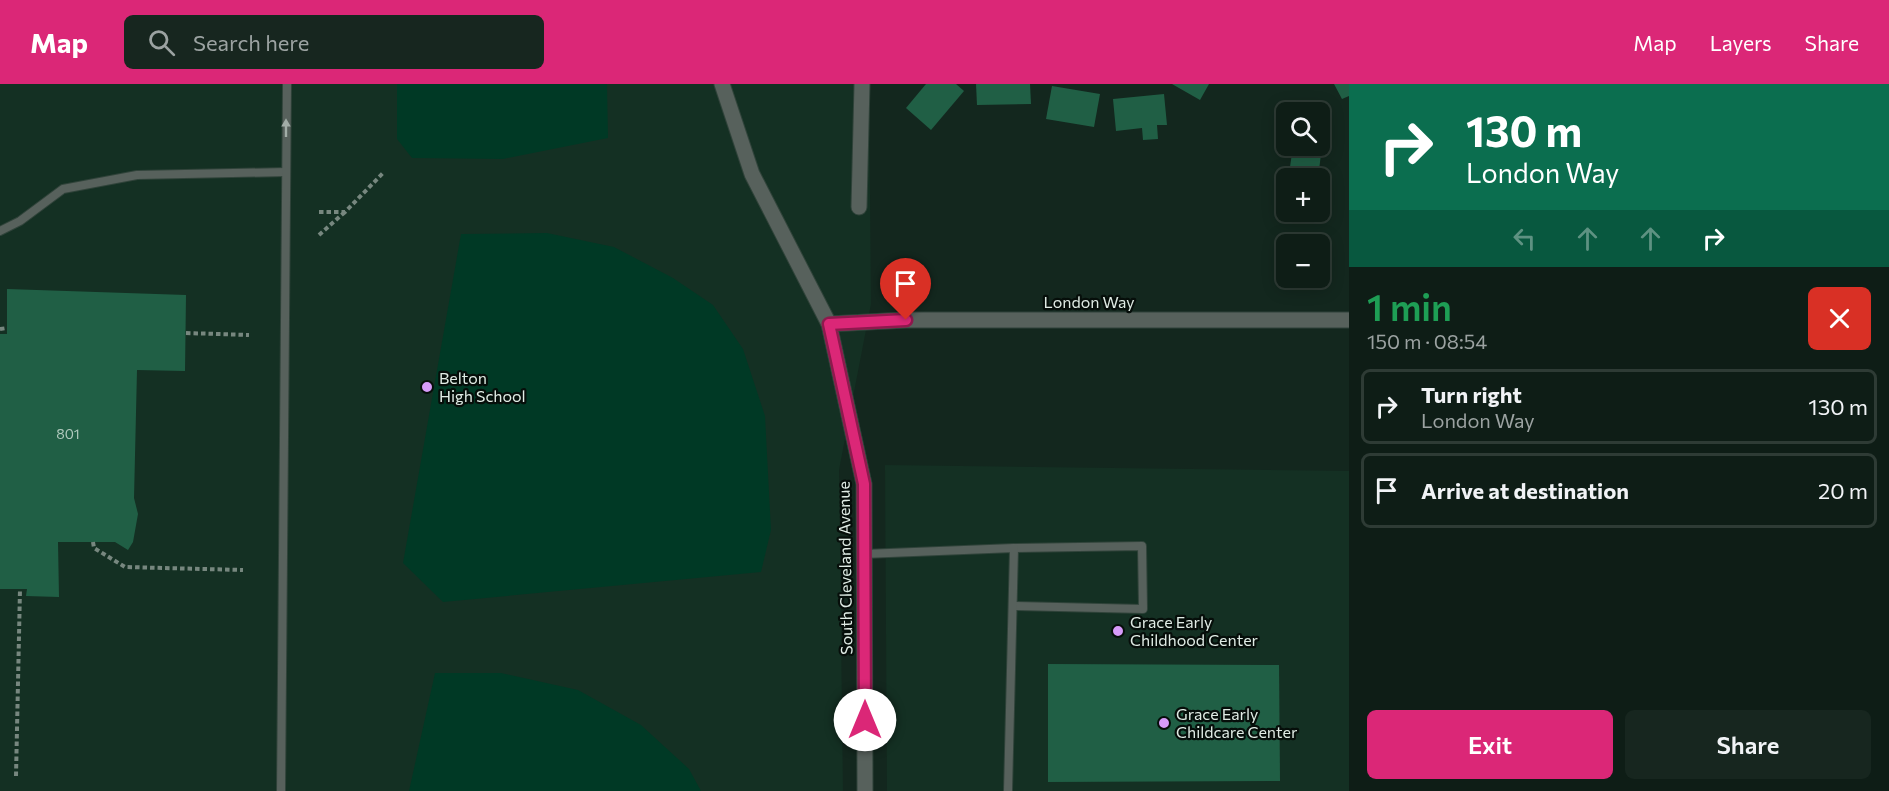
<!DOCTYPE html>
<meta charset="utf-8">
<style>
:root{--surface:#0e1d16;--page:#17261f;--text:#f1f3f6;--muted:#9ba2a1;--line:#2e3b35;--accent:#db2777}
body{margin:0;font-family:Commissioner,sans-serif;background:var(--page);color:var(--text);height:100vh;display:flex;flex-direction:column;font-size:22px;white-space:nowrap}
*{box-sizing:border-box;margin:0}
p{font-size:20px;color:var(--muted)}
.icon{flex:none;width:33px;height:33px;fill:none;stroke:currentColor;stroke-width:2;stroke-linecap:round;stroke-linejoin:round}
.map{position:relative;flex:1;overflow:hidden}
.panel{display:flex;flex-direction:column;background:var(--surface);width:540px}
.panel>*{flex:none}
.top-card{background:#0b6e4f;color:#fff;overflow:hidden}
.controls{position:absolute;left:1276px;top:18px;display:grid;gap:12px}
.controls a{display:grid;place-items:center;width:54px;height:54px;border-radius:9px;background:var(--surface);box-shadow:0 3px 15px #0003,0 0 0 2px var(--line);font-size:30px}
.pin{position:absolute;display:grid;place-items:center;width:51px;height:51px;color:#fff;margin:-62px -26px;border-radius:50% 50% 50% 0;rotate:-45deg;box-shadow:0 0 6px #0007}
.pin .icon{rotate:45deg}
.me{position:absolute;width:66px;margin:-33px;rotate:0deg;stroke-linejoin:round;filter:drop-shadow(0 0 4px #0008)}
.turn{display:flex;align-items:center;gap:21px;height:126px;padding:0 18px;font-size:27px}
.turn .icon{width:78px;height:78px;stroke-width:2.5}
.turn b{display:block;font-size:42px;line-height:51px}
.lanes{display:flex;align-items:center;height:57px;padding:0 18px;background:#0003;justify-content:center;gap:30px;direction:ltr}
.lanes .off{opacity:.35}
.round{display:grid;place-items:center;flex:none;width:63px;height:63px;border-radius:9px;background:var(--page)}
.summary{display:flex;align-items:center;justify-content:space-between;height:102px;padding:0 18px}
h1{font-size:36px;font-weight:600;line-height:45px;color:#1e9e55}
.action{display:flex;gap:12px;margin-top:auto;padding:12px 18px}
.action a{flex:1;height:69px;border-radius:9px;background:var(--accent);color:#fff;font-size:24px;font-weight:600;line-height:69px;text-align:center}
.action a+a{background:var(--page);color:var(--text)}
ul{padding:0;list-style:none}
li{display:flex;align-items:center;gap:18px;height:75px;margin:0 12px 9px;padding:0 6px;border:3px solid var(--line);border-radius:9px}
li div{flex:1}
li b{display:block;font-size:22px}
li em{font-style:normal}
header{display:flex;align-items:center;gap:36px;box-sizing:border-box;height:84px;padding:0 30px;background:var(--accent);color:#fff}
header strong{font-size:28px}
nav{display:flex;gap:33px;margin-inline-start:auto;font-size:21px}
.search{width:420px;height:54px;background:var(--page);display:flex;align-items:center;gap:15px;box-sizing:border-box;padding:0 21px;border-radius:9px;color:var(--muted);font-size:22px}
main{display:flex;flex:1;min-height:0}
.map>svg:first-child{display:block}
.built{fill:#143023}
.green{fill:#003925}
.building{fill:#205f45}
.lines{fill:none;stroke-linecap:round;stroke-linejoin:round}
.service-casing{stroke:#30433a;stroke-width:10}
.minor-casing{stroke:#30433a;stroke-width:17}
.tertiary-casing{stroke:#30433a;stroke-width:17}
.path{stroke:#77877f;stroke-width:4;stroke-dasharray:4.5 3;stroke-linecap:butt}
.service{stroke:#57615c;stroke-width:8}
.minor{stroke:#57615c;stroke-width:15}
.tertiary{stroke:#57615c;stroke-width:15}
.oneway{fill:#a2ada7}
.route-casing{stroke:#8e194d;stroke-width:15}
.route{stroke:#db2777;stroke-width:10}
.poi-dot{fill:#d79bf9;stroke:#060e0a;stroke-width:2}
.labels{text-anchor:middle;stroke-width:4.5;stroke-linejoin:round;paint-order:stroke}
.number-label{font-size:14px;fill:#b0c9bd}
.street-label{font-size:16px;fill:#e0ece5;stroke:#060e0a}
.poi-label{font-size:16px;fill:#e0ece5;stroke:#060e0a;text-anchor:start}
</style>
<header>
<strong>Map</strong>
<div class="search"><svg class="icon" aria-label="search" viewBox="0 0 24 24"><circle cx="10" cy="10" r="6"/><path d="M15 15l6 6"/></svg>Search here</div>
<nav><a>Map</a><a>Layers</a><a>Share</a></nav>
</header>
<main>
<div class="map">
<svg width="1349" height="707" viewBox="0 0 1349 707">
<rect width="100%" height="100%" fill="#13271e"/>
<g class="built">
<polygon points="0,0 869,0 871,220 839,386 843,707 0,707"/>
<polygon points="885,381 1349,387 1349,707 887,707"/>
</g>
<g class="green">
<polygon points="397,0 607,0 608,54 503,75 412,74 397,55"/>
<polygon points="547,149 614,163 673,194 713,221 743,265 765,332 771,446 761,488 443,518 403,479 461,150"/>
<polygon points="435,589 501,589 578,606 641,641 689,685 701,707 409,707"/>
</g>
<g class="building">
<polygon points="926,0 956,0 964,7 931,46 906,24"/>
<polygon points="976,0 1030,0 1031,20 977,21"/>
<polygon points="1172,0 1209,0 1200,16"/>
<polygon points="1334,0 1349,0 1349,12 1342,15"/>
<polygon points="1052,2 1100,10 1094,43 1046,35"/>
<polygon points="1164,10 1167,41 1157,41 1158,55 1143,56 1142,44 1116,47 1113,15"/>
<polygon points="1320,38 1325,39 1319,86 1290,83 1293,62 1320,62"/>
<polygon points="7,205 186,211 185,287 137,286 134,414 138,430 133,458 128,466 115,458 58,458 59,513 26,512 27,505 0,505 0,250 7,250"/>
<polygon points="1048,580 1279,581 1280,697 1048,698"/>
</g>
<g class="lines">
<defs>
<g id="service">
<polyline points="0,147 20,137 63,105 137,91 286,88"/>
<polyline points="1014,464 1142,462 1143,525 1014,522"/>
<polyline points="864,470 1014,464 1008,707"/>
<polyline points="281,707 287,0"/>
</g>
<g id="minor">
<polyline points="859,123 862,0"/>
<polyline points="829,240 906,236 1349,236"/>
</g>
<polyline id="tertiary" points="722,0 752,90 829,240 864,400 865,707"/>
</defs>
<use href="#service" class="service-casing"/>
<use href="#minor" class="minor-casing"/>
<use href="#tertiary" class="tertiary-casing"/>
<g class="path">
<polyline points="319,128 345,128 384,88"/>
<polyline points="319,151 345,128"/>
<polyline points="0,245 7,244"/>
<polyline points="186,249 249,251"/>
<polyline points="93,458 94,464 125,483 243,486"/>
<polyline points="16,692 20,505"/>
</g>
<use href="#service" class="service"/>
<use href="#minor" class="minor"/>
<use href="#tertiary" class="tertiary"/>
</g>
<defs><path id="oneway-solid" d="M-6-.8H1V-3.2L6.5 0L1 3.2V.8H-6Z" transform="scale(1.5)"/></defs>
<use class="oneway" href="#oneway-solid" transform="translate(286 44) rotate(-90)"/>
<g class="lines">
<defs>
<polyline id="route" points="865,636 864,400 829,240 906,236"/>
</defs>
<use href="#route" class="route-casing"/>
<use href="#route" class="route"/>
</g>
<g class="poi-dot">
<circle cx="427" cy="303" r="6"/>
<circle cx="1118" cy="547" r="6"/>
<circle cx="1164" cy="639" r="6"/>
</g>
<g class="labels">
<g class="number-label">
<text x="68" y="355">801</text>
</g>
<g class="street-label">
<text x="1089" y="224">London Way</text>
<text transform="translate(845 484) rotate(-91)" y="6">South Cleveland Avenue</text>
</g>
<g class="poi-label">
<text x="439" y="300">Belton<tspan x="439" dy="18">High School</tspan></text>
<text x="1130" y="544">Grace Early<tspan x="1130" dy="18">Childhood Center</tspan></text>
<text x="1176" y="636">Grace Early<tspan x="1176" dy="18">Childcare Center</tspan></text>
</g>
</g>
</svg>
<div class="controls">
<a><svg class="icon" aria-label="search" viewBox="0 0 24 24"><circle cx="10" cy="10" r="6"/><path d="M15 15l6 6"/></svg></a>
<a>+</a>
<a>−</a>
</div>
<div class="pin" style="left:906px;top:236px;background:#d93025"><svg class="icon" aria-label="arrive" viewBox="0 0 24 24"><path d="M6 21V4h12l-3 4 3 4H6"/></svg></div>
<svg class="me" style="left:865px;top:636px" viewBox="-20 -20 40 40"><circle r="19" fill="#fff"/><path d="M0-13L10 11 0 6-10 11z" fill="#db2777"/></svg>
</div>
<section class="panel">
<div class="top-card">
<div class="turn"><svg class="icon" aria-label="right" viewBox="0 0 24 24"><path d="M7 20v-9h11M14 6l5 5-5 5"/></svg><div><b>130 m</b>London Way</div></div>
<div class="lanes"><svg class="icon off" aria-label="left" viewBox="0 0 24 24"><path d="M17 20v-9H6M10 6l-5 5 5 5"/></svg><svg class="icon off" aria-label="ahead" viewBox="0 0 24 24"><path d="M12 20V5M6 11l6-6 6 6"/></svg><svg class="icon off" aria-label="ahead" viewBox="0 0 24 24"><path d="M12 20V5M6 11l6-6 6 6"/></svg><svg class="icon" aria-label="right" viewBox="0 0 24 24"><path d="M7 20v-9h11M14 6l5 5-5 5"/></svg></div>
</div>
<div class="summary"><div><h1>1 min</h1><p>150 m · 08:54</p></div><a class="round" style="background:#d93025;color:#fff"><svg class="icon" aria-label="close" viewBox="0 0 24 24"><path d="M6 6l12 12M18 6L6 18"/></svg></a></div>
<ul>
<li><svg class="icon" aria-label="right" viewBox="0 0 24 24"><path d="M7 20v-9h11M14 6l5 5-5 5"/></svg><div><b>Turn right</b><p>London Way</p></div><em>130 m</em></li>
<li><svg class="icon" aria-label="arrive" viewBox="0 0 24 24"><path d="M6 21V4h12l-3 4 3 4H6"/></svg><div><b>Arrive at destination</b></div><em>20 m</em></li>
</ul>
<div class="action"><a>Exit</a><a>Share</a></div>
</section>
</main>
